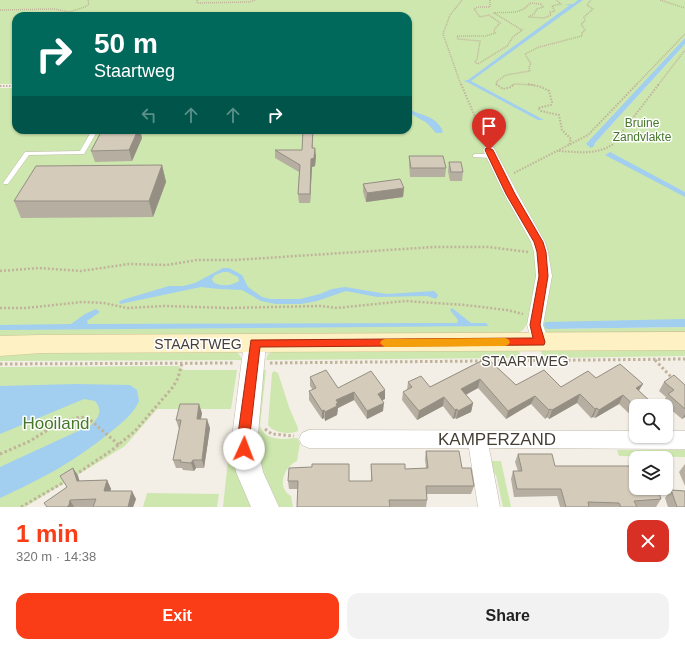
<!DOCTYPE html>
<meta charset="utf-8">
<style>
:root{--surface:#fff;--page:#f2f2f2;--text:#222;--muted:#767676;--accent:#fa3d16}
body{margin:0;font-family:Helvetica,sans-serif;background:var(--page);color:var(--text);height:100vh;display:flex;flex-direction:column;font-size:15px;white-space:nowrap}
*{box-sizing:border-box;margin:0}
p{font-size:13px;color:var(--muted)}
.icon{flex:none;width:22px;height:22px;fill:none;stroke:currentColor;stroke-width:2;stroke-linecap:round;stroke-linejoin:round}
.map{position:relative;height:507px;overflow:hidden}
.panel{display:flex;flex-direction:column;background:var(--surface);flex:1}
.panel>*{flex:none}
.top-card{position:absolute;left:12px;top:12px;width:400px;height:122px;border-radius:12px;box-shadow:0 1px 3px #0004;background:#00695c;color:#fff;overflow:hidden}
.buttons{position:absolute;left:629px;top:399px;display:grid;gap:8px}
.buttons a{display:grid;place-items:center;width:44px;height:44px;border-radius:8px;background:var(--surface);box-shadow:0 1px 3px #0004;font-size:20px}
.pin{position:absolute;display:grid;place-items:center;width:34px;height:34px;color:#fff;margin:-41px -17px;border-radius:50% 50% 50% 0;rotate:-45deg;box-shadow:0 0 4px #0007}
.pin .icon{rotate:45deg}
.me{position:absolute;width:44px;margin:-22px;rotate:2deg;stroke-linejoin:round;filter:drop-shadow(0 0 3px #0008)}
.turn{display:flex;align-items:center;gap:14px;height:84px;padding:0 16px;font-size:18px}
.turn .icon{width:52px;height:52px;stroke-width:2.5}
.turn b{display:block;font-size:28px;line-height:34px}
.lanes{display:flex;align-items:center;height:38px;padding:0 16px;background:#0003;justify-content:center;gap:20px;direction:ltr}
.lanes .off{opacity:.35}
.round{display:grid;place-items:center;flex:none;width:42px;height:42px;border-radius:12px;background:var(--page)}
.overview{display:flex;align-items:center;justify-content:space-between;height:68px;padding:0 16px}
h1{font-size:24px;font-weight:700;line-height:30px;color:var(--accent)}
.button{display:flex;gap:8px;margin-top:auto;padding:8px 16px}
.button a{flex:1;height:46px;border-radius:12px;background:var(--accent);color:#fff;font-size:16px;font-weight:700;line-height:46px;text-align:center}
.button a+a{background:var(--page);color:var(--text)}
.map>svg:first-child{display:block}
.green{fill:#cde7ae}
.water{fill:#a2cef0;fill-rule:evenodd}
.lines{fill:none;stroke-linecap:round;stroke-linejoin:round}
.service-casing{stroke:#c1baab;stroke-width:1}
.minor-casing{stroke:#c1baab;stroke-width:1}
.tertiary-casing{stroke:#c1baab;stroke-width:1}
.secondary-casing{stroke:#d3c396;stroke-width:1}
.path-far3{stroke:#c0b39a;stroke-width:1.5;stroke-dasharray:1 1;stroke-linecap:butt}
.path-far2{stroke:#c0b39a;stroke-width:2;stroke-dasharray:1.5 1.5;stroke-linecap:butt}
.path-far1{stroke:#c0b39a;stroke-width:2.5;stroke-dasharray:2 2;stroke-linecap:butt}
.path{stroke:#c0b39a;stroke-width:3;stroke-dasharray:2.5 2.5;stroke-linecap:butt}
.service{fill:#fff;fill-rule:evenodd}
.minor{fill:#fff;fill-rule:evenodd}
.tertiary{fill:#fff;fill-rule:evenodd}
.secondary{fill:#fef1c4;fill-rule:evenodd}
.wall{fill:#b6afa1}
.shaded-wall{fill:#948e83}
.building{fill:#d4cbbb;stroke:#948e83}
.route{fill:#fa3d16;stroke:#a2280e}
.slow{fill:#f59e0b}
.labels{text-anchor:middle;stroke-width:3;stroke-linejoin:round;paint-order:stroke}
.far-park-label{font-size:12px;fill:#457728;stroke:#fff}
.street-label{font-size:14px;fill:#463f35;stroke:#fff}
.near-park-label{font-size:17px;fill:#457728;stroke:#fff}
.near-street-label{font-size:17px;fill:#463f35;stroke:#fff}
</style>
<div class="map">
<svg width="685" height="507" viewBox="0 0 685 507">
<rect width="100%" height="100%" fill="#f3efe6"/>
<g class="green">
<polygon points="0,0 685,0 685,41 591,146 594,146 595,143 685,44 685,192 610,153 607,154 685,195 685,323 548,329 685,327 685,335 552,336 543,329 541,325 526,325 524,329 517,334 0,339 0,88 16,88 16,130 408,130 408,16 16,16 16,84 0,84"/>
<polygon points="685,346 685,356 546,358 542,355 540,347"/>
<polygon points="518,347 521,358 266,360 268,354 274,351"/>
<polygon points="234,351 239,354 242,360 0,361 0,352"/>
<polygon points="178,366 184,370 237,370 231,409 157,409 125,446 25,507 0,507 0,367"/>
<path d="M261 370H266L260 426C266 442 283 439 297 438L300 443 297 461C284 467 276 487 291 496L293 507H277L263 479 256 454Z"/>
<path d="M274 371 278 373 289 407 298 428V431C290 435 273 433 268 425L272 373Z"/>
<polygon points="617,450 685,450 685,457 619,456"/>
<polygon points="228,460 233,460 238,477 252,507 223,507"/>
<polygon points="491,461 501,461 511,507 503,507 496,475 493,473"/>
<polygon points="147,493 219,494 217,507 143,507"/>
</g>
<g class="water">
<polygon points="578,0 583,0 471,81 544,120 538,120 467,82 463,81 468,80 570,5 564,4 573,4"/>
<polygon points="685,38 685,44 595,143 594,146 591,148 586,144"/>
<path d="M408 109C422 116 435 115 443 131L442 133H436L427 123 408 112Z"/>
<polygon points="610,152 685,192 685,197 605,155"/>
<path d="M223 268H229L242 275 248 287 262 297 270 299H300L320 294 332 289 345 287 387 294 434 291 438 295 436 299 427 296 377 297 346 291 317 301 301 304H276L261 301 242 290 219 289 201 287 120 304 119 302 122 300 169 286H183L195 283ZM223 272H228L238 277 239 281C232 286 220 287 213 282L212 279 215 275Z"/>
<polygon points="452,308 471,323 486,323 489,326 0,330 0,325 71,324 85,314 96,309 100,312 87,321 88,324 457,323 458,320 450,310"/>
<polygon points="685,319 685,327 548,329 545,328 544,324 545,322"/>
<path d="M77 384 130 385 137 390 139 401C134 413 123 422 113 430 77 460 42 479 0 498V467L91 425C99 418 103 410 95 401L84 399 0 434V386Z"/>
</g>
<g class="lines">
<defs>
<g id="service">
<polygon points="92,130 98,130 84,154 29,155 8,184 4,184 3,183 25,152 80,151"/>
<polygon points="475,154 492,154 495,156 492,158 473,157 473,155"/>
</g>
<g id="minor">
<polygon points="489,146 493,147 495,150 518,194 545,242 548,252 552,276 543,325 549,342 546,347 540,349 534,347 527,325 536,276 534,252 531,242 504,194 483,150 485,147"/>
<polygon points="309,430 636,431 636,436 666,436 666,431 685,431 685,449 489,448 500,507 478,507 469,448 309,448 302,445 299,439 302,433"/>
</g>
<polygon id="tertiary" points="255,334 263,337 266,343 257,445 263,472 279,507 251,507 236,472 231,445 244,343 247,337"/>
<polygon id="secondary" points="685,332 685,350 41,353 0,356 0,336 41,335"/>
</defs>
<use href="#service" class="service-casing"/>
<use href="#minor" class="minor-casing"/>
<use href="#tertiary" class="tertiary-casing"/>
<use href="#secondary" class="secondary-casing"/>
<g class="path-far3">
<polyline points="197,0 197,3 249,2 256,0"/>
<path d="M490 0V7H478L474 9 480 17 489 15 500 23 494 30 495 33 486 36H457L458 39 480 41 477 59 475 62 478 64 507 46 513 37 522 30 494 13C508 11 520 16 530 3L541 4 543 7 537 9 534 14 528 17 544 18 551 15 550 12 555 11 552 6 561 4 556 0"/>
<polyline points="660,0 685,8"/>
<polyline points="0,10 55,9 69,12 85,7 89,4 88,0"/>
<polyline points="461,85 443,34 450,15 462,0"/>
<polyline points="497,85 496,82 506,75 530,71 529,67 531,64 525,54 539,47 582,36 582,33 585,30 581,24 585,21 584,17 593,9 587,5 591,0"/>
<polyline points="513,85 514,84 535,85"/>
<polyline points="636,85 685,34"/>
<polyline points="658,85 685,50"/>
</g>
<g class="path-far2">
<polyline points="461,84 485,140"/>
<polyline points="496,84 503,89 511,87 514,84"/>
<polyline points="528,84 541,87 549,91 552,102 551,105 538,108 541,111 559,115 562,130 571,139 569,146"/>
<polyline points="0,86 16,86"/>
<path d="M559 151C577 152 596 155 612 145L659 84"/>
<polyline points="514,173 588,135 637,84"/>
</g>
<g class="path-far1">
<polyline points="0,271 39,268 81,271 129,264 167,265 197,260 235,260 434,247 488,247 529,252"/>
<polyline points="0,308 26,308 82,302 104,303 127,308 165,306 229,308 320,306 337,308 405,301 465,305 507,310 523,314"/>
</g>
<g class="path">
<polyline points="655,360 673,379"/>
<polyline points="488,361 685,359"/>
<polyline points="270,363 483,361"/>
<polyline points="0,364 235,363"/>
<polyline points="265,429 272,434 294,436"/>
<polyline points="0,454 30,441 59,423 80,417 88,418 119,445"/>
<polyline points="75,475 112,450 135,431 173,387 178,378 182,363"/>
<polyline points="21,507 66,481"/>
</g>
<use href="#service" class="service"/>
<use href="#minor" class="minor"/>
<use href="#tertiary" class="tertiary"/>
<use href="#secondary" class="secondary"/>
</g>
<g class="wall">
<polygon points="102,130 140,130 142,138 132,161 95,162 91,151"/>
<polygon points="313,136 313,148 316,156 315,166 312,167 310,203 299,203 298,194 299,172 275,158 275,150 302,150"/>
<polygon points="409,156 446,168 445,177 410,177 409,164"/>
<polygon points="449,162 463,172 462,181 450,181 448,171"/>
<polygon points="162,165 166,182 153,217 21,218 14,201"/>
<polygon points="363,184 404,188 403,197 366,202 363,192"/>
<polygon points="487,358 516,385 561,387 596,378 639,391 652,403 651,406 636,406 636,419 635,419 619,404 595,418 593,417 591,418 577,403 549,419 547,417 545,419 531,404 506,419 478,388 466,395 473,403 471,412 456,419 455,418 453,419 443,406 417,420 402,400 403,392 407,390 408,382 430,387"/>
<polygon points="310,377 338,388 385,390 385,399 382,400 383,411 367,419 354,400 338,408 337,415 325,421 324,418 322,419 309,400 309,391 313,390 310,386"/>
<polygon points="664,382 685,385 685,417 682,419 663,403 666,397 659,391"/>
<polygon points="202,413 201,419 210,428 204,468 196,468 194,471 183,470 182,468 176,468 173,460 179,429 176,420"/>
<polygon points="426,451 462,468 474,486 471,494 427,494 427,500 426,507 297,507 298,489 289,489 288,481 371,481 371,464 405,469 426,468 425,459"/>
<polygon points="518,454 555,466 661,499 656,507 560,507 557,496 514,497 511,479 513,471 518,471 515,462"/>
<polygon points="685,464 685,486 679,472"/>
<polygon points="73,468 78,476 79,481 107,480 111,489 110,491 136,499 133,507 47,507 67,487"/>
<polygon points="671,490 685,507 668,507 665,498"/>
</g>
<g class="shaded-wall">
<polygon points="138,130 140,130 142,138 132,161 129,150"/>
<polygon points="315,148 316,156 315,166 312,167 310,203 310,194 311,159"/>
<polygon points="162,165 166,182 153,217 149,201"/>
<polygon points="404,188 403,197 366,202 367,193"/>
<polygon points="480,379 478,388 459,398 461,389"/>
<polygon points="643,384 638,392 636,388"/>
<polygon points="385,390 385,399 377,403 378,394"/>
<polygon points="354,392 354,400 338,408 337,415 325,421 325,412 336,400"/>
<polygon points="580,394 577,403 549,419 552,410"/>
<polygon points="623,395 619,404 595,418 599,410"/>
<polygon points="535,396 531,404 506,419 508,411"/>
<polygon points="444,397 443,406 417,420 419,411"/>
<polygon points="384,403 383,411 367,419 367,411"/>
<polygon points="473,403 471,412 456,419 458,411"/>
<polygon points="199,404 202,413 199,428 197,419"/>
<polygon points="597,408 593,417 591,418 595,409"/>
<polygon points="457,409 455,418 453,419 455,410"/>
<polygon points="550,409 547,417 545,419 549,410"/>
<polygon points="324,410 324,418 322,419 322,411"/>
<polygon points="685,414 685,417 682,419"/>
<polygon points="207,419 210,428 204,468 202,460"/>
<polygon points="193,460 196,468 194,471 191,463"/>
<polygon points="73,468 78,476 82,489 77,481"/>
<polygon points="107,480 111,489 108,499 104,491"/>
<polygon points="132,491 136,499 133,507 128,507"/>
<polygon points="70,500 74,507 67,507"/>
</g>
<g class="building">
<polygon points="102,130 138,130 129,150 91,151"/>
<polygon points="303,130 313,130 312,148 315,148 314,158 311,159 310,194 298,194 300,165 275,150 302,150"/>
<polygon points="409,156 443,156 446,168 411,168"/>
<polygon points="449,162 461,162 463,172 451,172"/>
<polygon points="162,165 149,201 14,201 36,166"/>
<polygon points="400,179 404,188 367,193 363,184"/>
<polygon points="487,358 516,385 544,370 561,387 588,371 596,378 620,364 643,384 636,388 652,403 647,406 636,406 636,407 623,395 599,410 597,408 595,409 580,394 552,410 550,409 549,410 535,396 508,411 480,379 461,389 473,403 458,411 457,409 455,410 444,397 419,411 403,392 412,387 408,382 421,376 430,387"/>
<polygon points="326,370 338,388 371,371 385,390 378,394 384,403 367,411 354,392 336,400 338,403 336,404 337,406 325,412 324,410 322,411 309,391 316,388 310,377"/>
<polygon points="674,375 685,385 685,409 668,394 674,390 664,382"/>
<polygon points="180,404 199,404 197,419 207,419 202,460 193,460 191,463 180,462 181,460 173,460 181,420 176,420"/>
<polygon points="426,451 459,451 462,468 471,468 474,486 426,486 427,500 389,500 390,507 297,507 298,481 288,481 289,468 312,467 312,464 349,464 349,481 372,481 371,464 405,464 405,469 428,468"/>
<polygon points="518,454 552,454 555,466 636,466 636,488 657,488 661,499 634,501 637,507 621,507 619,503 588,502 589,507 566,507 561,489 517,489 513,471 522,471"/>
<polygon points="73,468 77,481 107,480 104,491 132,491 128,507 93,507 96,499 70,500 69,505 67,507 47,507 44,503 67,487 60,476"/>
<polygon points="671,490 685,491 685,507 677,507"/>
</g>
<polygon class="route" points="486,148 489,148 493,150 515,194 543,242 546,252 548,276 540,325 545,342 544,345 260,347 250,434 250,449 249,453 244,454 240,453 238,449 238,434 251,340 533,338 530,325 539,276 537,252 534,242 506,194 485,150"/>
<polygon class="slow" points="505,338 508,339 510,342 508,345 505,346 385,347 382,345 380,343 382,340 385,339"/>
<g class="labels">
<g class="far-park-label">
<text x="642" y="127">Bruine<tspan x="642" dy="14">Zandvlakte</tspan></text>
</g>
<g class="street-label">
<text x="198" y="349">STAARTWEG</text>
<text x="525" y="366">STAARTWEG</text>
</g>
<g class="near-park-label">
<text x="56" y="429">Hooiland</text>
</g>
<g class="near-street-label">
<text x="497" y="445">KAMPERZAND</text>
</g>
</g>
</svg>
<div class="buttons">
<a><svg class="icon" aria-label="search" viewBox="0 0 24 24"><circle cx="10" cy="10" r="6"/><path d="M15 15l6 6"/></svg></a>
<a><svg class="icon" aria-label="layers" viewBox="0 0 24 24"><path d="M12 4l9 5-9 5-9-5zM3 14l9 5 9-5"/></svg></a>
</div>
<div class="pin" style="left:489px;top:150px;background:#d93025"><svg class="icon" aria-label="arrive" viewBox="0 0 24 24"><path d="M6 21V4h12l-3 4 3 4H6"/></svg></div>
<svg class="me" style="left:244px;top:449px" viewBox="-20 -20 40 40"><circle r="19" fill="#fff"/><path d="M0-13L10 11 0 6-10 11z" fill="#fa3d16"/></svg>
<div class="top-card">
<div class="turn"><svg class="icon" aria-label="right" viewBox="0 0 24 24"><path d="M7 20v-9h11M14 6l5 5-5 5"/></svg><div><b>50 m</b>Staartweg</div></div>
<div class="lanes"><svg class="icon off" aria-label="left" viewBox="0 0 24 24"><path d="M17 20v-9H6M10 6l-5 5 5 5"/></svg><svg class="icon off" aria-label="ahead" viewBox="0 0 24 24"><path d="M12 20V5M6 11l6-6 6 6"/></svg><svg class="icon off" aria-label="ahead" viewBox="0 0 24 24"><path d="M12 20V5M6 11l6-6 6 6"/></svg><svg class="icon" aria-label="right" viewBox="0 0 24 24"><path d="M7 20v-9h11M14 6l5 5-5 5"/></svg></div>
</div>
</div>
<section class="panel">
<div class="overview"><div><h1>1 min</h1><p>320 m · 14:38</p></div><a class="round" style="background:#d93025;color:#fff"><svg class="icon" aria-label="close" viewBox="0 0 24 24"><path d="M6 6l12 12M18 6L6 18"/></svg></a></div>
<div class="button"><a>Exit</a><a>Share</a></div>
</section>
